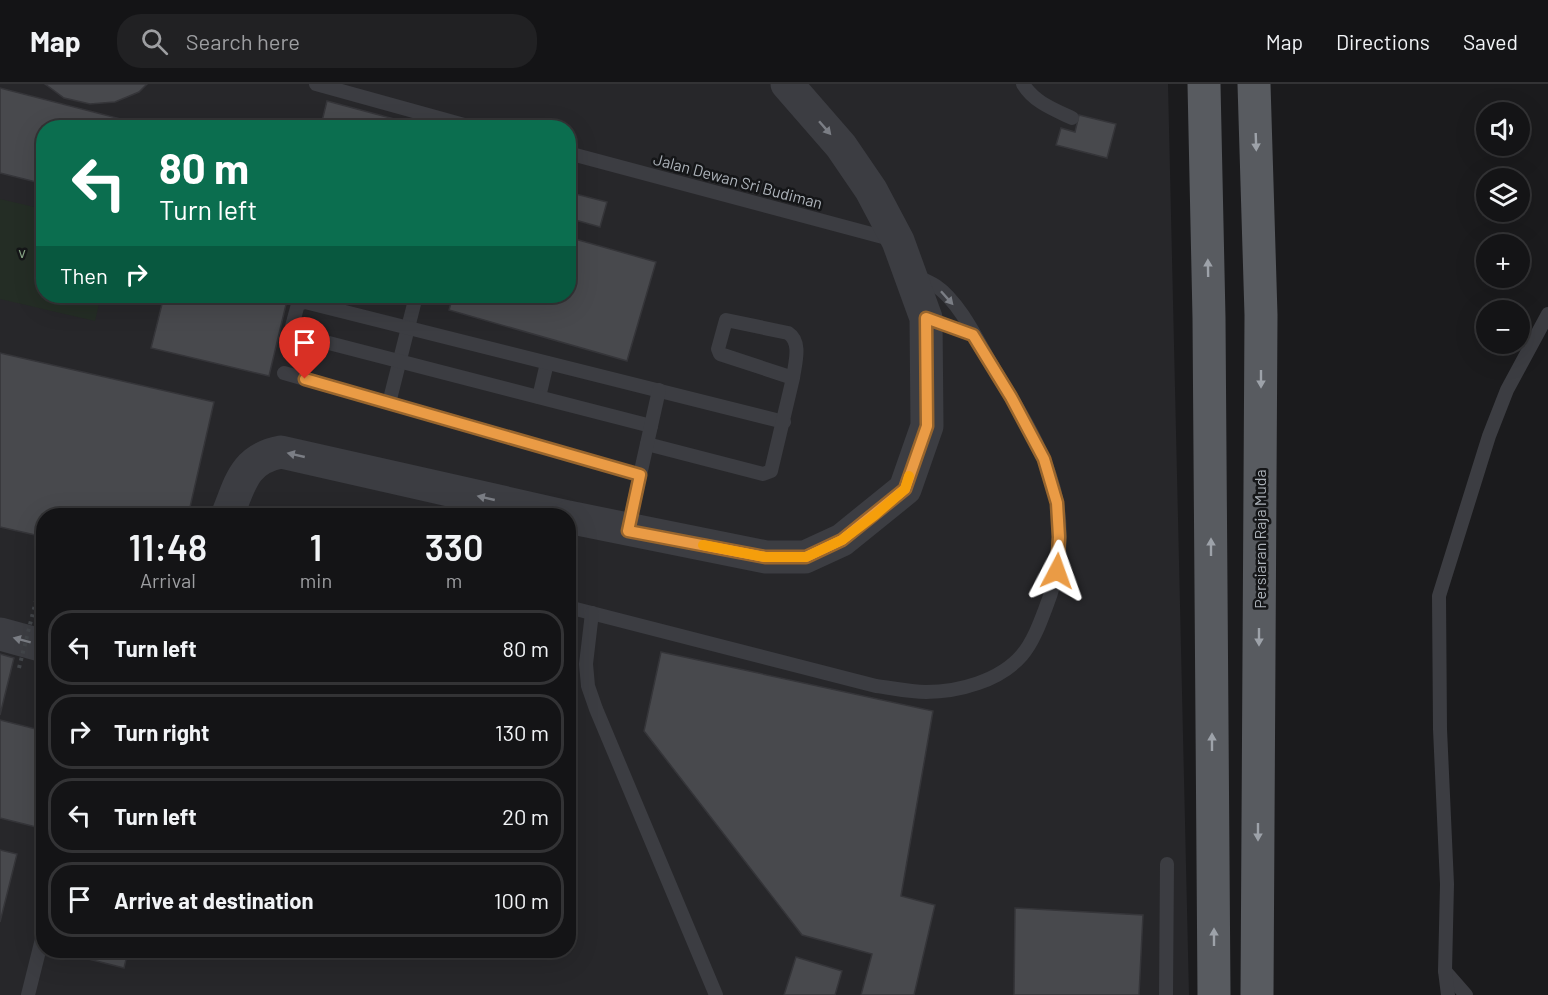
<!DOCTYPE html>
<meta charset="utf-8">
<style>
:root{--surface:#141416;--page:#212123;--text:#f1f3f6;--muted:#9d9ea1;--line:#333335}
body{margin:0;font-family:Barlow,sans-serif;background:var(--page);color:var(--text);height:100vh;display:flex;flex-direction:column;font-size:22px;white-space:nowrap}
*{box-sizing:border-box;margin:0}
p{font-size:20px;color:var(--muted)}
.icon{flex:none;width:33px;height:33px;fill:none;stroke:currentColor;stroke-width:2;stroke-linecap:round;stroke-linejoin:round}
.map{position:relative;flex:1;overflow:hidden}
.sheet{position:absolute;left:36px;top:424px;width:540px;height:450px;display:flex;flex-direction:column;background:var(--surface);border-radius:24px;box-shadow:0 6px 24px #0002,0 0 0 2px var(--line)}
.sheet>*{flex:none}
.banner{position:absolute;left:36px;top:36px;width:540px;height:183px;border-radius:24px;box-shadow:0 6px 24px #0002,0 0 0 2px var(--line);background:#0b6e4f;color:#fff;overflow:hidden}
.fabs{position:absolute;left:1476px;top:18px;display:grid;gap:12px}
.fabs a{display:grid;place-items:center;width:54px;height:54px;border-radius:50%;background:var(--surface);box-shadow:0 6px 24px #0002,0 0 0 2px var(--line);font-size:30px}
.pin{position:absolute;display:grid;place-items:center;width:51px;height:51px;color:#fff;margin:-62px -26px;border-radius:50% 50% 50% 0;rotate:-45deg;box-shadow:0 0 6px #0007}
.pin .icon{rotate:45deg}
.me{position:absolute;width:66px;margin:-33px;rotate:4deg;stroke-linejoin:round;filter:drop-shadow(0 0 4px #0008)}
.turn{display:flex;align-items:center;gap:21px;height:126px;padding:0 24px;font-size:27px}
.turn .icon{width:78px;height:78px;stroke-width:2.5}
.turn b{display:block;font-size:42px;line-height:51px}
.then{display:flex;align-items:center;height:57px;padding:0 24px;background:#0003;gap:12px;font-size:22px}
.eta{display:flex;justify-content:space-evenly;align-items:center;height:102px;text-align:center}
.eta b{font-size:36px;font-weight:600;line-height:42px}
ul{padding:0;list-style:none}
li{display:flex;align-items:center;gap:18px;height:75px;margin:0 12px 9px;padding:0 12px;border:3px solid var(--line);border-radius:24px}
li div{flex:1}
li b{display:block;font-size:22px}
li em{font-style:normal}
header{display:flex;align-items:center;gap:36px;box-sizing:border-box;height:84px;padding:0 30px;background:var(--surface);border-bottom:2px solid var(--line)}
header strong{font-size:28px}
nav{display:flex;gap:33px;margin-inline-start:auto;font-size:21px}
.search{width:420px;height:54px;background:var(--page);display:flex;align-items:center;gap:15px;box-sizing:border-box;padding:0 21px;border-radius:24px;color:var(--muted);font-size:22px}
.map>svg:first-child{display:block}
.built{fill:#27272a;fill-rule:evenodd}
.green{fill:#242d25}
.building{fill:#48494d;stroke:#353539;stroke-width:1.5}
.lines{fill:none;stroke-linecap:round;stroke-linejoin:round}
.service{stroke:#3c3d42;stroke-width:14}
.tertiary{stroke:#3c3d42;stroke-width:33}
.primary{stroke:#585b60;stroke-width:33}
.path-bridge{stroke:#424549;stroke-width:4;stroke-dasharray:3 4.5;stroke-linecap:butt}
.oneway{fill:#7b7e85}
.oneway2{fill:#9da2a9}
.route-casing{stroke:#98652d;stroke-width:15}
.route{stroke:#ea9b45;stroke-width:10}
.slow{stroke:#f59e0b;stroke-width:10}
.labels{text-anchor:middle;stroke-width:5;stroke-linejoin:round;paint-order:stroke}
.street-label{font-size:16px;fill:#aeb4bb;stroke:#151618}
.park-label{font-size:16px;fill:#88a586;stroke:#151618}
</style>
<header>
<strong>Map</strong>
<div class="search"><svg class="icon" aria-label="search" viewBox="0 0 24 24"><circle cx="10" cy="10" r="6"/><path d="M15 15l6 6"/></svg>Search here</div>
<nav><a>Map</a><a>Directions</a><a>Saved</a></nav>
</header>
<div class="map">
<svg width="1548" height="911" viewBox="0 0 1548 911">
<rect width="100%" height="100%" fill="#1b1b1d"/>
<path class="built" d="M0 0H1168L1189 911H0ZM44 44H568V212H44ZM44 432H568V867H44Z"/>
<polygon class="green" points="0,115 43,125 44,212 101,212 95,237 0,215"/>
<g class="building">
<polygon points="45,0 147,0 139,8 115,18 90,20 64,14"/>
<polygon points="0,4 152,43 152,44 44,44 44,100 0,89"/>
<polygon points="327,17 428,44 345,44 322,37"/>
<polygon points="1079,31 1116,40 1107,74 1056,61 1061,44 1075,48"/>
<polygon points="568,108 607,118 600,143 568,134"/>
<polygon points="568,153 656,178 627,277 449,226 453,212 568,212"/>
<polygon points="164,212 288,212 269,292 151,264"/>
<polygon points="0,269 214,318 188,432 44,432 44,453 0,443"/>
<polygon points="661,568 933,627 901,812 935,821 914,911 861,911 872,870 802,851 644,647"/>
<polygon points="0,570 14,574 0,631"/>
<polygon points="0,636 44,647 44,745 0,734"/>
<polygon points="0,766 17,770 0,838"/>
<polygon points="1015,824 1143,831 1139,911 1014,911"/>
<polygon points="57,867 128,867 124,884"/>
<polygon points="796,873 842,887 835,911 784,911"/>
</g>
<g class="lines">
<g class="service">
<polyline points="316,0 475,44"/>
<path d="M1023 0C1034 18 1053 25 1072 34"/>
<polyline points="568,69 894,156"/>
<polyline points="926,234 973,251"/>
<polyline points="284,289 640,391"/>
<polyline points="539,313 547,279"/>
<polyline points="389,319 414,220 412,212"/>
<polyline points="651,342 294,250 291,246 298,220 305,218 784,338"/>
<path d="M647 360 763 390 771 387 793 294 720 270 718 265 726 236 788 249C802 258 795 279 793 294"/>
<polyline points="628,445 659,306"/>
<path d="M568 523 876 602C892 604 910 608 926 608 958 608 1000 597 1022 571 1033 558 1040 539 1046 523 1059 491 1063 453 1057 419 1049 372 1020 328 996 288 980 262 961 219 936 202 930 198 922 195 915 192"/>
<polyline points="592,529 586,580 588,602 596,625 716,911"/>
<polyline points="1445,887 1466,911"/>
<polyline points="28,911 44,847"/>
<polyline points="1166,911 1167,780"/>
<polyline points="1448,911 1445,887 1447,800 1440,645 1439,512 1489,352 1507,306 1548,230"/>
</g>
<g class="tertiary">
<path d="M227 432C240 401 243 375 281 368L564 432"/>
<polyline points="568,433 766,473 805,473 842,456 905,405 927,342 926,234 898,157 871,106 841,62 787,0"/>
<polyline points="0,550 44,562"/>
</g>
<g class="primary">
<polyline points="1204,0 1209,234 1214,911"/>
<polyline points="1254,0 1261,231 1257,911"/>
</g>
<polyline class="path-bridge" points="19,584 44,485"/>
</g>
<defs><path id="oneway-solid" d="M-6-.8H1V-3.2L6.5 0L1 3.2V.8H-6Z" transform="scale(1.5)"/></defs>
<g class="oneway">
<use href="#oneway-solid" transform="translate(825 44) rotate(49)"/>
<use href="#oneway-solid" transform="translate(947 214) rotate(48)"/>
<use href="#oneway-solid" transform="translate(296 371) rotate(-167)"/>
<use href="#oneway-solid" transform="translate(486 414) rotate(-167)"/>
<use href="#oneway-solid" transform="translate(22 556) rotate(-165)"/>
</g>
<g class="oneway2">
<use href="#oneway-solid" transform="translate(1256 58) rotate(88)"/>
<use href="#oneway-solid" transform="translate(1208 184) rotate(-91)"/>
<use href="#oneway-solid" transform="translate(1261 295) rotate(90)"/>
<use href="#oneway-solid" transform="translate(1211 463) rotate(-90)"/>
<use href="#oneway-solid" transform="translate(1259 553) rotate(90)"/>
<use href="#oneway-solid" transform="translate(1212 658) rotate(-90)"/>
<use href="#oneway-solid" transform="translate(1258 748) rotate(90)"/>
<use href="#oneway-solid" transform="translate(1214 853) rotate(-90)"/>
</g>
<g class="lines">
<defs>
<polyline id="route" points="305,295 640,391 628,447 765,473 806,473 842,456 905,405 927,342 926,234 973,251 1011,313 1044,375 1057,419 1059,453 1057,487"/>
</defs>
<use href="#route" class="route-casing"/>
<use href="#route" class="route"/>
<polyline class="slow" points="703,461 765,473 806,473 842,456 875,431 905,405 909,392"/>
</g>
<g class="labels">
<g class="street-label">
<text transform="translate(738 97) rotate(15)" y="6">Jalan Dewan Sri Budiman</text>
<text transform="translate(1260 455) rotate(-90)" y="6">Persiaran Raja Muda</text>
</g>
<g class="park-label">
<text x="22" y="174">v</text>
</g>
</g>
</svg>
<div class="fabs">
<a><svg class="icon" aria-label="sound" viewBox="0 0 24 24"><path d="M4 9h4l5-4v14l-5-4H4zM17 9q2 3 0 6"/></svg></a>
<a><svg class="icon" aria-label="layers" viewBox="0 0 24 24"><path d="M12 4l9 5-9 5-9-5zM3 14l9 5 9-5"/></svg></a>
<a>+</a>
<a>−</a>
</div>
<div class="pin" style="left:305px;top:295px;background:#d93025"><svg class="icon" aria-label="arrive" viewBox="0 0 24 24"><path d="M6 21V4h12l-3 4 3 4H6"/></svg></div>
<svg class="me" style="left:1057px;top:487px" viewBox="-20 -20 40 40"><path d="M0-17L14 15 0 8-14 15z" fill="#ea9b45" stroke="#fff" stroke-width="4"/></svg>
<div class="banner">
<div class="turn"><svg class="icon" aria-label="left" viewBox="0 0 24 24"><path d="M17 20v-9H6M10 6l-5 5 5 5"/></svg><div><b>80 m</b>Turn left</div></div>
<div class="then">Then<svg class="icon" aria-label="right" viewBox="0 0 24 24"><path d="M7 20v-9h11M14 6l5 5-5 5"/></svg></div>
</div>
<section class="sheet">
<div class="eta">
<div><b>11:48</b><p>Arrival</p></div>
<div><b>1</b><p>min</p></div>
<div><b>330</b><p>m</p></div>
</div>
<ul>
<li><svg class="icon" aria-label="left" viewBox="0 0 24 24"><path d="M17 20v-9H6M10 6l-5 5 5 5"/></svg><div><b>Turn left</b></div><em>80 m</em></li>
<li><svg class="icon" aria-label="right" viewBox="0 0 24 24"><path d="M7 20v-9h11M14 6l5 5-5 5"/></svg><div><b>Turn right</b></div><em>130 m</em></li>
<li><svg class="icon" aria-label="left" viewBox="0 0 24 24"><path d="M17 20v-9H6M10 6l-5 5 5 5"/></svg><div><b>Turn left</b></div><em>20 m</em></li>
<li><svg class="icon" aria-label="arrive" viewBox="0 0 24 24"><path d="M6 21V4h12l-3 4 3 4H6"/></svg><div><b>Arrive at destination</b></div><em>100 m</em></li>
</ul>
</section>
</div>
